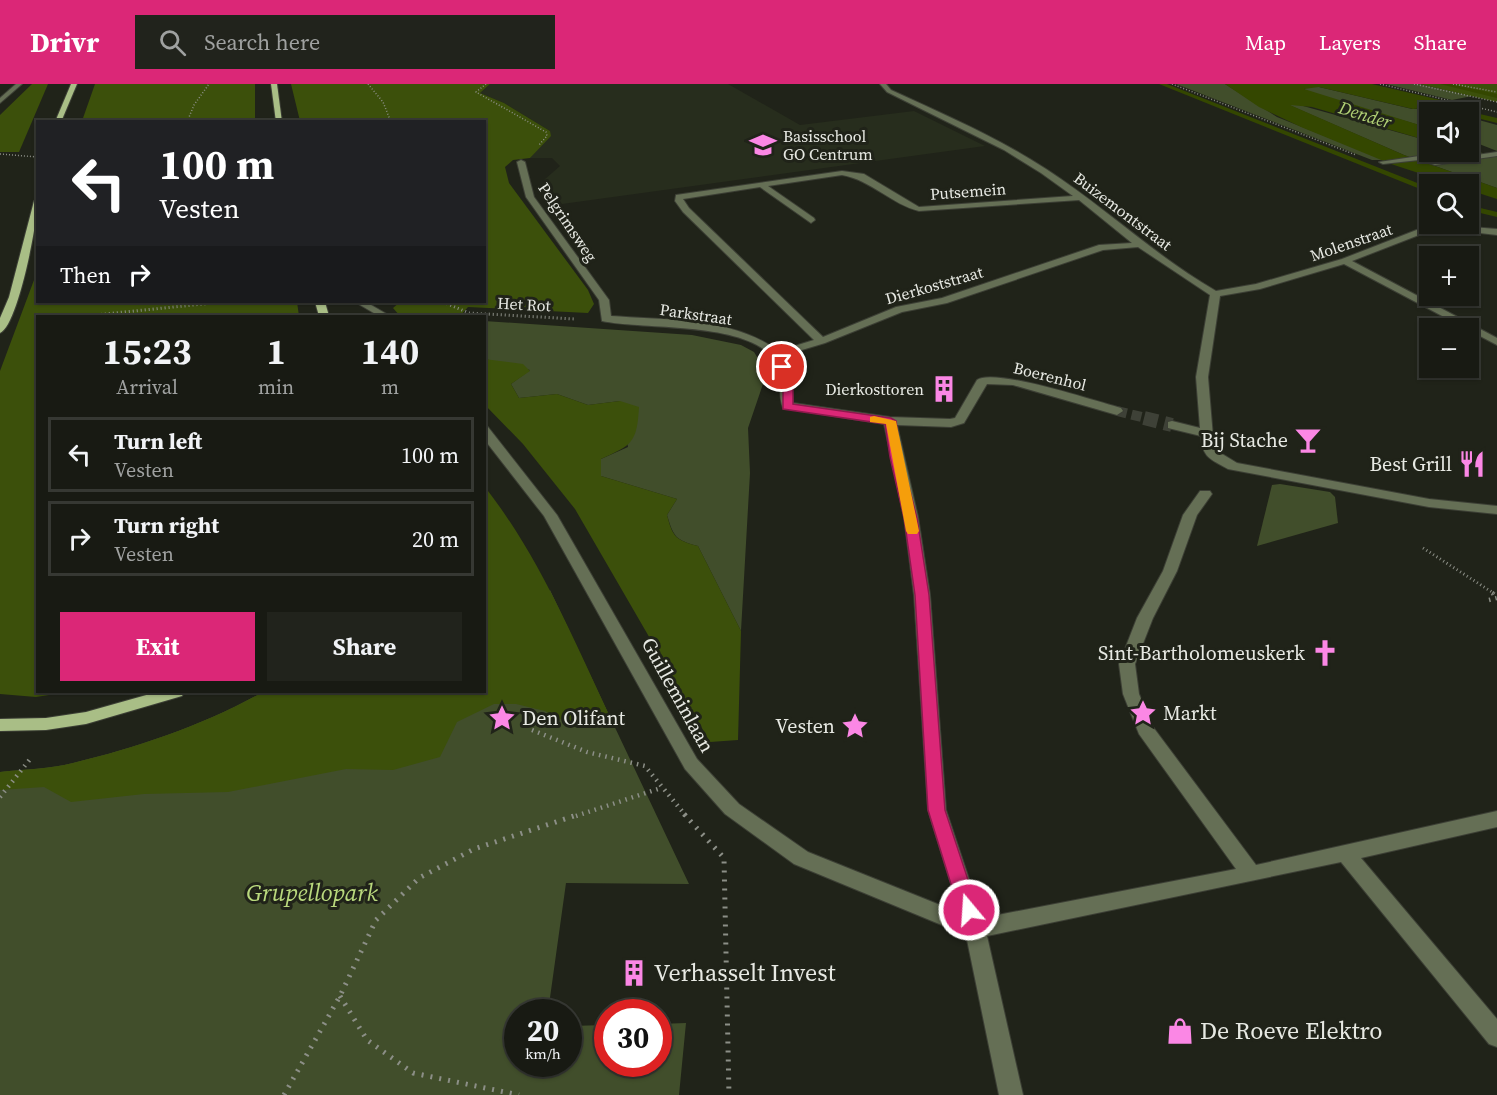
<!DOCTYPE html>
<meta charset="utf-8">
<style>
:root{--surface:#181a13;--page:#21231c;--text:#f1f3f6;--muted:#9fa1a0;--line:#363833;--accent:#db2777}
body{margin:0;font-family:"Source Serif 4",serif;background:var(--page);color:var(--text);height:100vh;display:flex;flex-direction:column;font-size:22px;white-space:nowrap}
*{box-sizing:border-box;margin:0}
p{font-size:20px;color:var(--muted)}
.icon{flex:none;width:33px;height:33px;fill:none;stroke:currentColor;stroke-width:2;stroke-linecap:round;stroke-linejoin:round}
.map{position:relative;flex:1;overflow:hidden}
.details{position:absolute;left:36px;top:231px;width:450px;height:378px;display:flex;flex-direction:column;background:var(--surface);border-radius:0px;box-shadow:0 2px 4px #0004,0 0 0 2px var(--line)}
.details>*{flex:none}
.top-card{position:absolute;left:36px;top:36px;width:450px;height:183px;border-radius:0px;box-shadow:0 2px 4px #0004,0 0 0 2px var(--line);background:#202124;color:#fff;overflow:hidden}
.fabs{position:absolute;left:1419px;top:18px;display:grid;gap:12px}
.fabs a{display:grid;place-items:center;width:60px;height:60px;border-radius:0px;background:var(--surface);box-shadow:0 2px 4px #0004,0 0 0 2px var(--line);font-size:30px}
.speed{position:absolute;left:504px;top:915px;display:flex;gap:12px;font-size:30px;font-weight:700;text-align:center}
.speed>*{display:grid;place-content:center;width:78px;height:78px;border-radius:50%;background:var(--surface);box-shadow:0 2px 4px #0004,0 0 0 2px var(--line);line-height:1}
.speed small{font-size:15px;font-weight:400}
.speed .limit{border:9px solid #d22;background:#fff;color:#111}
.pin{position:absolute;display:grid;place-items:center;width:51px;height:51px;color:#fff;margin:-26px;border:3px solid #fff;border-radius:50%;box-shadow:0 2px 6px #0007}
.me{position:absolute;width:66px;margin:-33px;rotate:342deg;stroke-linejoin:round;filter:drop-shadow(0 0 4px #0008)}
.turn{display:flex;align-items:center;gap:21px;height:126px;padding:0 24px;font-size:27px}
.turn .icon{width:78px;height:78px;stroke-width:2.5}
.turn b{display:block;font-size:42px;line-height:51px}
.then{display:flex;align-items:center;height:57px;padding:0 24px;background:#0003;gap:12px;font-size:22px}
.eta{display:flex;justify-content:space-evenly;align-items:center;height:102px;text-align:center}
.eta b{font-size:36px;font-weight:700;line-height:42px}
.button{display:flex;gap:12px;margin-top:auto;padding:12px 24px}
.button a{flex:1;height:69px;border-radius:0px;background:var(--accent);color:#fff;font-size:24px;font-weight:700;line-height:69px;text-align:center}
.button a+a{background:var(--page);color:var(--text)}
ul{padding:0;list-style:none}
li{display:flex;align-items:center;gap:18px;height:75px;margin:0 12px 9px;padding:0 12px;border:3px solid var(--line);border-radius:0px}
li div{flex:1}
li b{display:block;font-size:22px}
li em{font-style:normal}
header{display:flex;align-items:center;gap:36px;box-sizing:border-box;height:84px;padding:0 30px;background:var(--accent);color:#fff}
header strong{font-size:28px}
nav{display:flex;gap:33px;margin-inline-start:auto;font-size:21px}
.search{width:420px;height:54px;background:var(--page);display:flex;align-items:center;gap:15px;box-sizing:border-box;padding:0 21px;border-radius:0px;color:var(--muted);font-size:22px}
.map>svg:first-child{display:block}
.built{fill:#272d1d}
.green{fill:#414e2b}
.forest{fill:#3c500b}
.water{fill:#344700}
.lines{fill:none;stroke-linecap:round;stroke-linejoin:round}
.stream{fill:#344700;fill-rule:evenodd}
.minor-tunnel-far1{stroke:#3e4137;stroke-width:10;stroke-dasharray:10 5;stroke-linecap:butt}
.minor-tunnel{stroke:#3e4137;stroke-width:14;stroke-dasharray:14 7;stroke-linecap:butt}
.minor-casing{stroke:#3c3f35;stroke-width:2}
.major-casing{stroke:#3c3f35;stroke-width:2}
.path-far3{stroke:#8c8f87;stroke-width:1.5;stroke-dasharray:1 2;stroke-linecap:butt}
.path-far2{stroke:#8c8f87;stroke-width:3;stroke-dasharray:1 3;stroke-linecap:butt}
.path-far1{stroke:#8c8f87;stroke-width:4.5;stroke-dasharray:1.5 5;stroke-linecap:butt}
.path{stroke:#8c8f87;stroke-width:5;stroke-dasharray:2 7;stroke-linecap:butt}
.minor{fill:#656f55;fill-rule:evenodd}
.major{fill:#a9be86;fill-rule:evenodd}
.route{fill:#db2777;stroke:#8e194d;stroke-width:1.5}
.slow{fill:#f59e0b}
.labels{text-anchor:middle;stroke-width:6;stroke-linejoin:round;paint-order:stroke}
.far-poi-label{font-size:16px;fill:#e7e9e3;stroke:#202319;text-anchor:start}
.far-street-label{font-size:16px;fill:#e7e9e3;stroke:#202319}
.far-water-label{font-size:18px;font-style:italic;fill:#b1d175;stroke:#202319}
.poi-label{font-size:20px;fill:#e7e9e3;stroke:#202319;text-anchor:end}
.street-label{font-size:20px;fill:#e7e9e3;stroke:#202319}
.near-park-label{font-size:24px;font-style:italic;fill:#b9d97d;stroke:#202319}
.near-poi-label{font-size:24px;fill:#e7e9e3;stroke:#202319;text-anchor:start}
</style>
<header>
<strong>Drivr</strong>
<div class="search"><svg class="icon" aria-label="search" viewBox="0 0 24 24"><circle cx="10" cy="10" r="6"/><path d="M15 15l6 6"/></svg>Search here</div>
<nav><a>Map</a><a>Layers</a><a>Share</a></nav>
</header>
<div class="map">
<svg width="1497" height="1011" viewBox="0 0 1497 1011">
<rect width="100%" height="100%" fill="#202319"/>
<polygon class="built" points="490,0 728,0 800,41 914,27 985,62 562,120 544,96 560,82 552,74 530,74 550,47 504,19 480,9"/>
<g class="green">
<polygon points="1176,0 1225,0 1277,33 1385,76 1372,76"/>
<polygon points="1386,0 1420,0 1472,12 1452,16"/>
<polygon points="1319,3 1412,25 1432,24 1449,28 1430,28 1429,44 1304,7 1306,3"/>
<polygon points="1296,20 1429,57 1430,68 1469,66 1497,72 1497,104 1404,71 1289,21"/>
<polygon points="1468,33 1497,41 1497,67 1469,56"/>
<path d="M484 237 692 251 741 261 754 268 762 281 765 294 748 344 750 389 741 547 698 462C676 456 674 454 667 431L677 415 601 392V375L628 363 620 317 588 321 557 310 519 314 511 300 530 286 485 275Z"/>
<polygon points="1280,400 1330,408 1335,413 1338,439 1257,462 1272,401"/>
<path d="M550 506 689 800 566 799 548 928H518V980H568L569 942 607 941 608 980H658L659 940 686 939 679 1011H0V688C24 685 50 685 73 679 137 664 206 640 263 608H484Z"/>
</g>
<g class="forest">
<polygon points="32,0 48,0 19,68 0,68 0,31"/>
<polygon points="95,0 255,0 255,37 82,37"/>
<polygon points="291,0 490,0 480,9 504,19 550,47 551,52 530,74 513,76 505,83 509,99 588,206 594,220 588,229 468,223 460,232 400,232 393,224 400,218 484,218 484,38 300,37"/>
<polygon points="1420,0 1497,0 1497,18"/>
<polygon points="37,188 38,218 297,218 299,232 38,232 38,608 69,608 36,613 0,610 0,287"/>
<path d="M484 275 523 280 530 287 511 300 519 314 557 310 588 321 620 317 639 323C637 359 632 361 601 375V392L677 415 667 431C673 454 676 456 698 462L741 547 738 656 710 658 575 425 523 360 485 321Z"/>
<path d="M485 403C539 472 574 556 611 635L572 641 545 627 516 620H494L457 638 440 673 393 686 346 685 228 708 144 710 71 718 44 703 0 706V688C24 685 50 685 73 679 137 664 206 640 263 608H484Z"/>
</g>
<polygon class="water" points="1225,0 1372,0 1449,18 1441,21 1497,34 1497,39 1469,32 1468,28 1453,28 1430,23 1413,25 1319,3 1304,5 1429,44 1429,57 1312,23 1290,21 1404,71 1497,104 1497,115 1469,106 1468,100 1452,100 1391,80 1301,43 1259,23"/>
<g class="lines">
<g class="stream">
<polygon points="1159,0 1167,0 1430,104 1430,109"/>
<polygon points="1440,0 1451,0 1497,10 1497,14"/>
<polygon points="1468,121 1497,128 1497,133 1468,126"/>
</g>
<polyline class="minor-tunnel-far1" points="1117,327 1150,335"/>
<polyline class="minor-tunnel" points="1144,334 1172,341"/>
<defs>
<g id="minor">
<polygon points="16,0 22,0 0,19 0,14"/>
<path d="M880 0H886L891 6C943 30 997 53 1046 85 1105 123 1155 172 1216 207L1256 200 1342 175 1432 140 1497 145V151L1437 144 1352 177 1497 254V261L1344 180 1260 205 1220 212 1208 293 1214 365 1237 379 1429 415 1497 422V430L1429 423 1228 385C1210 375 1202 373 1201 352L1168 344V338L1172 337 1200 344 1196 293 1210 211 1138 163 1103 166 947 219 902 228 825 259 782 272 792 295 793 319 890 333 950 335 955 334 977 296C993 283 1098 318 1121 324L1123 327 1117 331 1013 301 987 300 964 339 951 343 897 341 918 433 930 511 946 726 982 834 1236 785 1139 650 1123 610 1119 580 1137 534 1163 487 1183 431 1200 407H1210L1212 410 1197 431 1177 487 1153 534 1135 580 1139 610 1153 643 1256 781 1497 727V743L1361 774 1497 935V963L1489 960 1341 778 987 852 1023 1011H999L966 851 794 780 725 730 685 685 544 432 484 355V342L488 343 557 431 697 675 739 720 808 768 960 829 928 726 914 511 904 433 884 340 783 324C777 309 784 292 774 276 749 237 643 246 602 237L599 216 526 113 517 78 521 76 525 78 534 113 609 216 611 232C664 236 734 233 778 267L814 256 683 128 675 117 676 111 842 87 864 90 919 123 1073 112 1041 89 1004 66 887 8ZM842 91C871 96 891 120 919 127L1079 116 1132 159 1099 161 942 214 896 223 823 253 689 124 683 115 760 103 811 139 815 136 814 134 768 102Z"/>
<polygon points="1497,68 1497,72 1435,81 1419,76 1383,80 1379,78 1419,72 1435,77"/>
<polygon points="355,218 366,218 390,232 379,232"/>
</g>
<g id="major">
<polygon points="71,0 77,0 61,38 55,38"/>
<polygon points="271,0 277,0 282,38 276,38"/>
<path d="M38 115C38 136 18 242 0 249V234L9 213 34 117Z"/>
<polygon points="315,218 325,218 329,232 319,232"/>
<polygon points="157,608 184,608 182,612 86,640 46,646 0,647 0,635 46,634 86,628"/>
</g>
</defs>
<use href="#minor" class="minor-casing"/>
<use href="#major" class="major-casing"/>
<g class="path-far3">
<polyline points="368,0 383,18 391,38"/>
<polyline points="486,0 476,8 546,48 547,52 539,61"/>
<polyline points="1172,0 1356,71"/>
<polyline points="1380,0 1497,28"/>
<polyline points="1414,0 1497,18"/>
<polyline points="1453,0 1497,8"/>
<polyline points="187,38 194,21 209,0"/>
<polyline points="0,70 38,73"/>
</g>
<g class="path-far2">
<polyline points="443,218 469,229 575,235"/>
<polyline points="85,232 223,218"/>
<polyline points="1423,464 1495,510"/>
</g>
<g class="path-far1">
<polyline points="1492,509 1497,512"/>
<polyline points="1489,516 1497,514"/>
<polyline points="532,646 587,668 645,682 686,732"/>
<polyline points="0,713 31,674"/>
<polyline points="576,732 661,704"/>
</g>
<g class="path">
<polyline points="684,730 724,774 729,1011"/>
<polyline points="340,912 367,956 413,989 519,1011"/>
<polyline points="284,1011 340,912 376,836 419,794 474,765 580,730"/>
</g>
<use href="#minor" class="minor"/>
<use href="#major" class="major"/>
</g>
<polygon class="route" points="779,280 786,280 793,294 793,320 891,334 896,337 901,373 917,434 929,511 945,726 978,826 975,831 969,834 962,831 959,826 928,726 915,511 904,434 890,373 885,340 783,325 783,294"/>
<polygon class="slow" points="874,332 896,337 919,447 917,450 908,450 906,447 886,340 870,338 870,333"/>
<defs>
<symbol id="school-bare" viewBox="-9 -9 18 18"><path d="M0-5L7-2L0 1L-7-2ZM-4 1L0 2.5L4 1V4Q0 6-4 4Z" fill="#fb87e5" stroke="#202319" stroke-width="2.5" paint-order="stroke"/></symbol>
<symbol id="building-bare" viewBox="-9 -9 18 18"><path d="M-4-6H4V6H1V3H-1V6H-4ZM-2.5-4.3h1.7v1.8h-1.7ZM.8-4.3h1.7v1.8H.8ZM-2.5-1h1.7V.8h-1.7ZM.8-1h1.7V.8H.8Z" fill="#fb87e5" stroke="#202319" stroke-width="2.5" paint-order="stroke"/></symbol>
<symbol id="bar-bare" viewBox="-9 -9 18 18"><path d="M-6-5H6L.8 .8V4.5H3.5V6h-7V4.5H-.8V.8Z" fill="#fb87e5" stroke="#202319" stroke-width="2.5" paint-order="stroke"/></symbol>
<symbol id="restaurant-bare" viewBox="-9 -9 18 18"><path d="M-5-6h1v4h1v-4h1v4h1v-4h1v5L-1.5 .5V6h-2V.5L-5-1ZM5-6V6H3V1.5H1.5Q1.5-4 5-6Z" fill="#fb87e5" stroke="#202319" stroke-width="2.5" paint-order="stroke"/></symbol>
<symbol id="church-bare" viewBox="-9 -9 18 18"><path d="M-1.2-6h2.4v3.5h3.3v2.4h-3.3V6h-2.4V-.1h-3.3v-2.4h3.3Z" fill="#fb87e5" stroke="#202319" stroke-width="2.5" paint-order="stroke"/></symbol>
<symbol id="sight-bare" viewBox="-9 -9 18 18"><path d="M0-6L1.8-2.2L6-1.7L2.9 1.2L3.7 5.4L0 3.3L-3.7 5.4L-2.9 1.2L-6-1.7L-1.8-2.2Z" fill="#fb87e5" stroke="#202319" stroke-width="2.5" paint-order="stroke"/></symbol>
<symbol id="shop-bare" viewBox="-9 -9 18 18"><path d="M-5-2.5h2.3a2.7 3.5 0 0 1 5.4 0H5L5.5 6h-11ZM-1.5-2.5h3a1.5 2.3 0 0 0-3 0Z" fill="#fb87e5" stroke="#202319" stroke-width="2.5" paint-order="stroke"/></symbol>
</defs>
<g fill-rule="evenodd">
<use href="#school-bare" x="744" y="42" width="38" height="38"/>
<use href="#building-bare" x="925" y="286" width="38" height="38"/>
<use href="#bar-bare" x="1289" y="337" width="38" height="38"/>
<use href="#restaurant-bare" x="1453" y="361" width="38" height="38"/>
<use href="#church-bare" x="1306" y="550" width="38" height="38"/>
<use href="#sight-bare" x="1124" y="610" width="38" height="38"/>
<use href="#sight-bare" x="483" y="615" width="38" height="38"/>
<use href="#sight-bare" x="836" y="623" width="38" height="38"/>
<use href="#building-bare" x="615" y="870" width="38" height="38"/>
<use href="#shop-bare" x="1161" y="928" width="38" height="38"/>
</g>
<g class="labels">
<g class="far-poi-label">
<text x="783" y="58">Basisschool<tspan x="783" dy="18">GO Centrum</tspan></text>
<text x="924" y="311" text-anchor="end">Dierkosttoren</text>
</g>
<g class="far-street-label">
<text transform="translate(968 107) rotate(-4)" y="6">Putsemein</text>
<text transform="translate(1123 127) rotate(37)" y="6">Buizemontstraat</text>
<text transform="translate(568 138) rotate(56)" y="6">Pelgrimsweg</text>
<text transform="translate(1351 158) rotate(-19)" y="6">Molenstraat</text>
<text transform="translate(934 201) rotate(-16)" y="6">Dierkoststraat</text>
<text transform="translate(524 220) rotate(3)" y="6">Het Rot</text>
<text transform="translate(696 230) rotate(8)" y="6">Parkstraat</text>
<text transform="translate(1050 292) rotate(14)" y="6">Boerenhol</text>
</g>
<g class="far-water-label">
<text transform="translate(1365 31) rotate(17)" y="6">Dender</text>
</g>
<g class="poi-label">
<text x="1288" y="363">Bij Stache</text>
<text x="1452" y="387">Best Grill</text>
<text x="1305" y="576">Sint-Bartholomeuskerk</text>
<text x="1163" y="636" text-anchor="start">Markt</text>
<text x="522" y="641" text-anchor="start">Den Olifant</text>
<text x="835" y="649">Vesten</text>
</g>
<g class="street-label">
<text transform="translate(678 611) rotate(61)" y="7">Guilleminlaan</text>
</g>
<g class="near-park-label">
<text x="312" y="817">Grupellopark</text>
</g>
<g class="near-poi-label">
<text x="654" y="897">Verhasselt Invest</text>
<text x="1200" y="955">De Roeve Elektro</text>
</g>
</g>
</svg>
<div class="fabs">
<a><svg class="icon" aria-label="sound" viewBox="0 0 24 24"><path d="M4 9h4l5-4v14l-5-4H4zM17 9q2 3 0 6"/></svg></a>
<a><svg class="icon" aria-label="search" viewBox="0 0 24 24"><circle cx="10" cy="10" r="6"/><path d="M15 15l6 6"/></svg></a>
<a>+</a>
<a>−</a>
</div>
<div class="speed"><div>20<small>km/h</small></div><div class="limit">30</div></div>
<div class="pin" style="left:782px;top:283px;background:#d93025"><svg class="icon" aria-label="arrive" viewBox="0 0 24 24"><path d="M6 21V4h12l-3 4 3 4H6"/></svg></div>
<svg class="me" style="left:969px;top:826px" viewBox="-20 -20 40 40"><circle r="17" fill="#db2777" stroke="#fff" stroke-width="3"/><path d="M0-11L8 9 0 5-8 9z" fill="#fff"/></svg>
<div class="top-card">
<div class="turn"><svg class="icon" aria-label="left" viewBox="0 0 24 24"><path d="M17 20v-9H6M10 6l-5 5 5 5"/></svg><div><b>100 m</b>Vesten</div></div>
<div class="then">Then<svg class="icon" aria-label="right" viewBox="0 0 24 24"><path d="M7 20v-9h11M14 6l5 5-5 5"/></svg></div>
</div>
<section class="details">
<div class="eta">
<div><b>15:23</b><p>Arrival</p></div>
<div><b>1</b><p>min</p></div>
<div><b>140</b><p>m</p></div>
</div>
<ul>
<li><svg class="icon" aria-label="left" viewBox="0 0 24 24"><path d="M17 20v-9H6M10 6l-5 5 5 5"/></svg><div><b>Turn left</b><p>Vesten</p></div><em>100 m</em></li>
<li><svg class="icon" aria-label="right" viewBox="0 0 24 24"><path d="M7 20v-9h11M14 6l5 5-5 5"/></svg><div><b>Turn right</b><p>Vesten</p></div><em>20 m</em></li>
</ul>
<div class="button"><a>Exit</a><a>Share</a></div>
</section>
</div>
